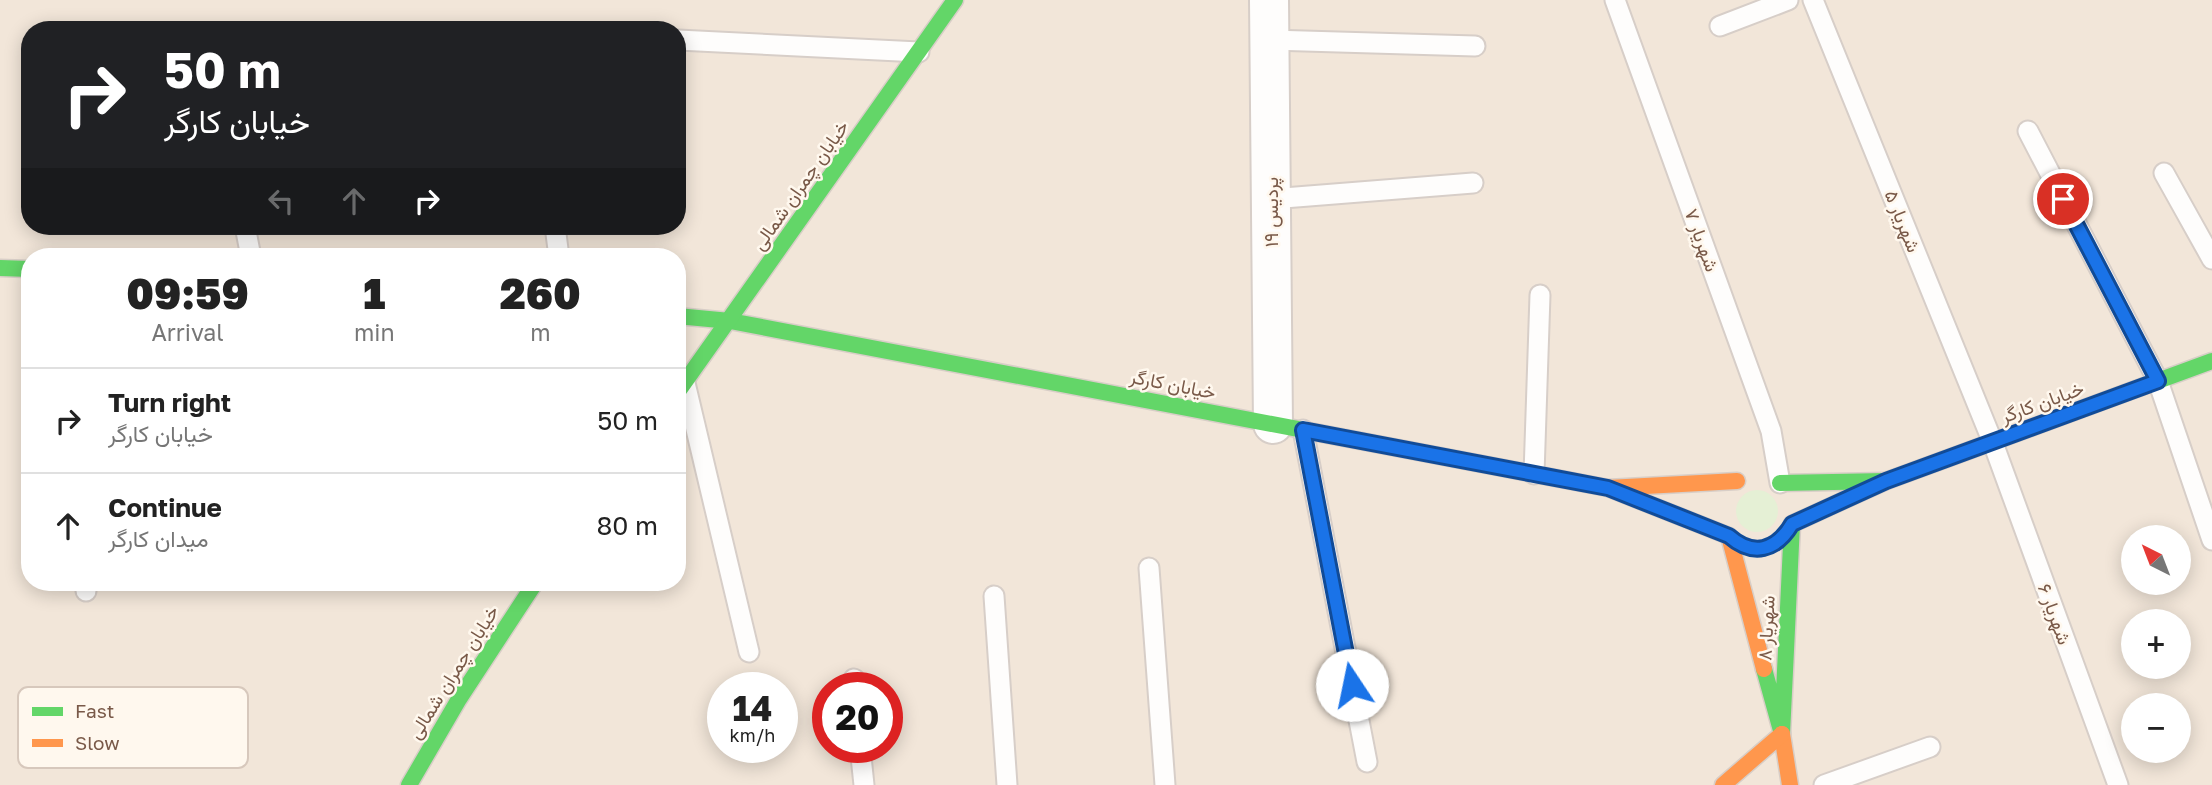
<!DOCTYPE html>
<meta charset="utf-8">
<style>
:root{--surface:#fff;--page:#f2f2f2;--text:#222;--muted:#767676;--line:#e0e0e0}
body{margin:0;font-family:"Golos Text",Vazirmatn,sans-serif;background:var(--page);color:var(--text);height:100vh;display:flex;flex-direction:column;font-size:26px;white-space:nowrap}
*{box-sizing:border-box;margin:0}
p{font-size:23px;color:var(--muted)}
.icon{flex:none;width:38px;height:38px;fill:none;stroke:currentColor;stroke-width:2;stroke-linecap:round;stroke-linejoin:round}
.map{position:relative;flex:1;overflow:hidden}
.side{position:absolute;left:21px;top:248px;width:665px;height:343px;display:flex;flex-direction:column;background:var(--surface);border-radius:28px;box-shadow:0 4px 18px #0003}
.side>*{flex:none}
.hud{position:absolute;left:21px;top:21px;width:665px;height:214px;border-radius:28px;box-shadow:0 4px 18px #0003;background:#202124;color:#fff;overflow:hidden}
.needle{width:46px;rotate:318deg}
.buttons{position:absolute;left:2121px;top:525px;display:grid;gap:14px}
.buttons a{display:grid;place-items:center;width:70px;height:70px;border-radius:50%;background:var(--surface);box-shadow:0 4px 18px #0003;font-size:35px}
.speed{position:absolute;left:707px;top:672px;display:flex;gap:14px;font-size:35px;font-weight:700;text-align:center}
.speed>*{display:grid;place-content:center;width:91px;height:91px;border-radius:50%;background:var(--surface);box-shadow:0 4px 18px #0003;line-height:1}
.speed small{font-size:18px;font-weight:400}
.speed .limit{border:10px solid #d22;background:#fff;color:#111}
.pin{position:absolute;display:grid;place-items:center;width:60px;height:60px;color:#fff;margin:-30px;border:4px solid #fff;border-radius:50%;box-shadow:0 2px 7px #0007}
.me{position:absolute;width:77px;margin:-38px;rotate:349deg;stroke-linejoin:round;filter:drop-shadow(0 0 5px #0008)}
.turn{display:flex;align-items:center;gap:24px;height:147px;padding:0 28px;font-size:32px}
.turn .icon{width:91px;height:91px;stroke-width:2.5}
.turn b{display:block;font-size:49px;line-height:60px}
.lanes{display:flex;align-items:center;height:66px;padding:0 28px;background:#0003;justify-content:center;gap:35px;direction:ltr}
.lanes .off{opacity:.35}
.eta{display:flex;justify-content:space-evenly;align-items:center;height:119px;text-align:center}
.eta b{font-size:42px;font-weight:800;line-height:49px}
ul{padding:0;list-style:none}
li{display:flex;align-items:center;gap:21px;height:105px;padding:0 28px;border-top:2px solid var(--line)}
li div{flex:1}
li b{display:block;font-size:26px}
li em{font-style:normal}
.map>svg:first-child{display:block}
.residential{fill:#f2e6d9;fill-rule:evenodd}
.green{fill:#e5f0d5}
.lines{fill:none;stroke-linecap:round;stroke-linejoin:round}
.lane-casing{stroke:#d7cec8;stroke-width:23}
.street-casing{stroke:#d7cec8;stroke-width:42}
.fast-casing{stroke:#d8cec7;stroke-width:19}
.slow-casing{stroke:#d8cec7;stroke-width:19}
.lane{stroke:#fefdfc;stroke-width:19}
.street{stroke:#fefdfc;stroke-width:38}
.fast{stroke:#63d668;stroke-width:16}
.slow{stroke:#ff974d;stroke-width:16}
.route-casing{stroke:#114b97;stroke-width:18}
.route{stroke:#1a73e8;stroke-width:12}
.labels{text-anchor:middle;stroke-width:5;stroke-linejoin:round;paint-order:stroke}
.street-label{font-size:19px;fill:#795948;stroke:#fff8ee}
.key{fill:#fff8ee;stroke:#d7c8bc;stroke-width:2}
.key-label{font-size:19px;fill:#795948}
</style>
<div class="map">
<svg width="2212" height="785" viewBox="0 0 2212 785">
<rect width="100%" height="100%" fill="#f8f3ec"/>
<path class="residential" d="M0 0H2212V785H0ZM30 30H677V226H30ZM30 257H677V583H30ZM2133 537H2179V583H2133ZM2133 621H2179V667H2133ZM723 688H782V747H723ZM828 688H887V747H828ZM2133 705H2179V751H2133Z"/>
<circle class="green" cx="1757" cy="511" r="21"/>
<g class="lines">
<defs>
<g id="lane">
<polyline points="1615,0 1771,431 1780,483"/>
<polyline points="1813,0 1993,443 2118,785"/>
<polyline points="1720,26 1788,0"/>
<polyline points="678,40 919,52"/>
<polyline points="1270,40 1475,46"/>
<polyline points="2028,131 2158,381 2212,540"/>
<polyline points="2164,173 2212,259"/>
<polyline points="1271,199 1473,183"/>
<polyline points="245,226 251,257"/>
<polyline points="555,226 559,257"/>
<polyline points="685,383 749,652"/>
<polyline points="1303,430 1367,762"/>
<polyline points="1534,474 1540,295"/>
<polyline points="1149,568 1165,785"/>
<polyline points="86,591 86,583"/>
<polyline points="994,596 1007,785"/>
<polyline points="854,679 855,688"/>
<polyline points="860,747 864,785"/>
<polyline points="1824,785 1930,747"/>
</g>
<polyline id="street" points="1269,0 1273,424"/>
<g id="fast">
<polyline points="0,268 30,269"/>
<polyline points="677,316 730,321 1608,488"/>
<polyline points="677,393 955,0"/>
<polyline points="1886,481 2212,361"/>
<polyline points="1764,669 1782,734 1792,524 1886,481 1780,483"/>
<polyline points="409,785 459,699 535,583"/>
</g>
<g id="slow">
<polyline points="1737,481 1608,488 1729,536 1764,669"/>
<polyline points="1782,734 1790,785"/>
<polyline points="1723,785 1782,734"/>
</g>
</defs>
<use href="#lane" class="lane-casing"/>
<use href="#street" class="street-casing"/>
<use href="#fast" class="fast-casing"/>
<use href="#slow" class="slow-casing"/>
<use href="#lane" class="lane"/>
<use href="#street" class="street"/>
<use href="#fast" class="fast"/>
<use href="#slow" class="slow"/>
</g>
<g class="lines">
<defs>
<path id="route" d="M1352 685 1303 430 1608 488 1729 536C1753 557 1776 551 1792 524L1886 481 2158 381 2063 199"/>
</defs>
<use href="#route" class="route-casing"/>
<use href="#route" class="route"/>
</g>
<g class="labels">
<g class="street-label">
<text transform="translate(800 185) rotate(-55)" y="7">خیابان چمران شمالی</text>
<text transform="translate(1271 212) rotate(-90)" y="7">پردیس ۱۹</text>
<text transform="translate(1903 221) rotate(68)" y="7">شهریار ۵</text>
<text transform="translate(1702 240) rotate(70)" y="7">شهریار ۷</text>
<text transform="translate(1173 384) rotate(11)" y="7">خیابان کارگر</text>
<text transform="translate(2042 402) rotate(-20)" y="7">خیابان کارگر</text>
<text transform="translate(2055 614) rotate(70)" y="7">شهریار ۶</text>
<text transform="translate(1766 628) rotate(-87)" y="7">شهریار ۸</text>
<text transform="translate(453 672) rotate(-58)" y="7">خیابان چمران شمالی</text>
</g>
</g>
<rect x="18" y="687" width="230" height="81" rx="10" class="key"/>
<rect x="32" y="707" width="31" height="9" fill="#63d668"/>
<rect x="32" y="739" width="31" height="8" fill="#ff974d"/>
<g class="key-label">
<text x="75" y="718">Fast</text>
<text x="75" y="750">Slow</text>
</g>
</svg>
<div class="buttons">
<a><svg class="needle" viewBox="-14 -14 28 28"><path d="M0-13l5 13h-10z" fill="#e53935"/><path d="M0 13l5-13h-10z" fill="#767676"/></svg></a>
<a>+</a>
<a>−</a>
</div>
<div class="speed"><div>14<small>km/h</small></div><div class="limit">20</div></div>
<div class="pin" style="left:2063px;top:199px;background:#d93025"><svg class="icon" aria-label="arrive" viewBox="0 0 24 24"><path d="M6 21V4h12l-3 4 3 4H6"/></svg></div>
<svg class="me" style="left:1352px;top:685px" viewBox="-20 -20 40 40"><circle r="19" fill="#fff"/><path d="M0-13L10 11 0 6-10 11z" fill="#1a73e8"/></svg>
<div class="hud">
<div class="turn"><svg class="icon" aria-label="right" viewBox="0 0 24 24"><path d="M7 20v-9h11M14 6l5 5-5 5"/></svg><div><b>50 m</b>خیابان کارگر</div></div>
<div class="lanes"><svg class="icon off" aria-label="left" viewBox="0 0 24 24"><path d="M17 20v-9H6M10 6l-5 5 5 5"/></svg><svg class="icon off" aria-label="ahead" viewBox="0 0 24 24"><path d="M12 20V5M6 11l6-6 6 6"/></svg><svg class="icon" aria-label="right" viewBox="0 0 24 24"><path d="M7 20v-9h11M14 6l5 5-5 5"/></svg></div>
</div>
<section class="side">
<div class="eta">
<div><b>09:59</b><p>Arrival</p></div>
<div><b>1</b><p>min</p></div>
<div><b>260</b><p>m</p></div>
</div>
<ul>
<li><svg class="icon" aria-label="right" viewBox="0 0 24 24"><path d="M7 20v-9h11M14 6l5 5-5 5"/></svg><div><b>Turn right</b><p>خیابان کارگر</p></div><em>50 m</em></li>
<li><svg class="icon" aria-label="ahead" viewBox="0 0 24 24"><path d="M12 20V5M6 11l6-6 6 6"/></svg><div><b>Continue</b><p>میدان کارگر</p></div><em>80 m</em></li>
</ul>
</section>
</div>
